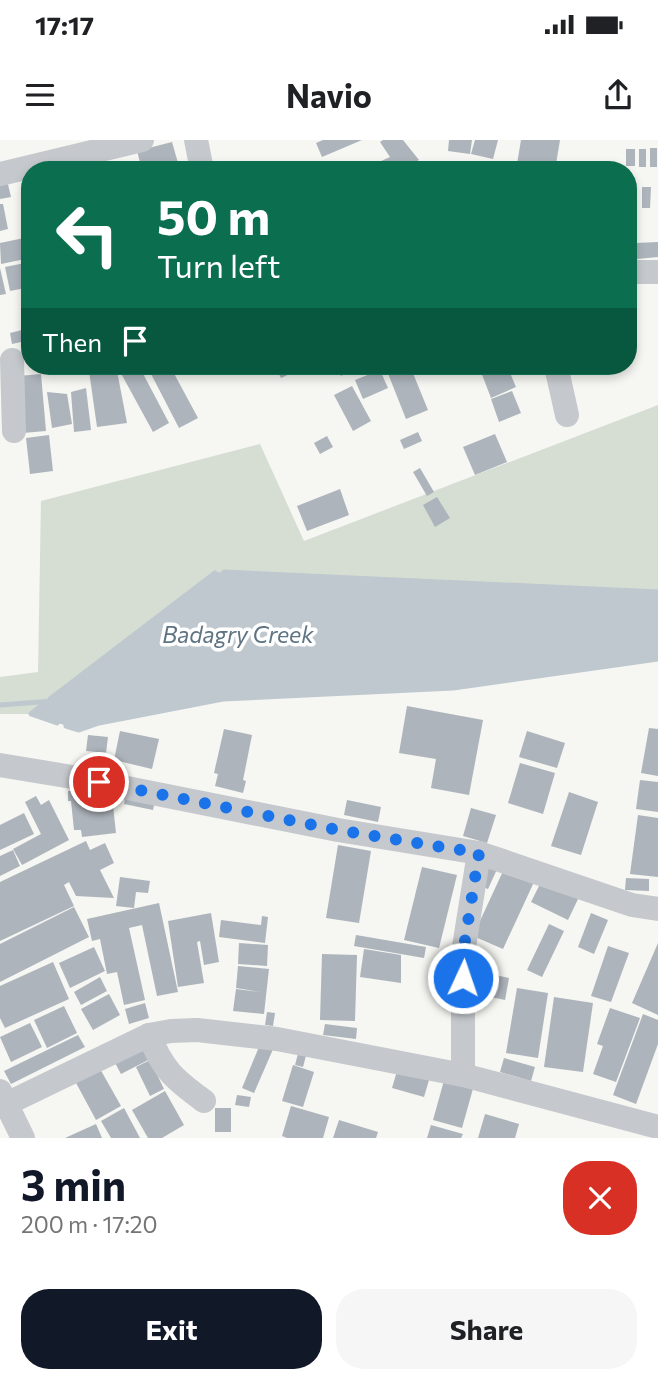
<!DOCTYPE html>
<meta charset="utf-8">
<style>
:root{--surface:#fff;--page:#f6f6f6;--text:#202124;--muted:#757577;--accent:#111827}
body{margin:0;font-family:Commissioner,sans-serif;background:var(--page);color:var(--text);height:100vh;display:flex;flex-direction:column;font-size:26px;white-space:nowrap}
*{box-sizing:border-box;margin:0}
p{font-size:23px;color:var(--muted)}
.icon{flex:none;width:38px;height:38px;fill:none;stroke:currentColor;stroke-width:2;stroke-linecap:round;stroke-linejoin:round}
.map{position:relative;height:998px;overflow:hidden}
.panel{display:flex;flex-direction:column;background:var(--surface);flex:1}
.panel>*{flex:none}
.top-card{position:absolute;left:21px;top:21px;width:616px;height:214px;border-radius:28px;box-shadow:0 4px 10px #0003;background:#0b6e4f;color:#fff;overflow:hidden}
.pin{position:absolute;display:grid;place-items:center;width:60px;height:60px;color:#fff;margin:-30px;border:4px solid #fff;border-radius:50%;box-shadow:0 2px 7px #0007}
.me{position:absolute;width:77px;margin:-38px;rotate:3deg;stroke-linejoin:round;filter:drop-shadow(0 0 5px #0008)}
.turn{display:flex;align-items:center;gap:24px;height:147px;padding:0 21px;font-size:32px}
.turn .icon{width:91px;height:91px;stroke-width:2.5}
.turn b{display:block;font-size:49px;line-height:60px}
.then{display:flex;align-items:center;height:66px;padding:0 21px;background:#0003;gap:14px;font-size:26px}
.round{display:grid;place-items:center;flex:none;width:74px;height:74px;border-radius:28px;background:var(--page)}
.head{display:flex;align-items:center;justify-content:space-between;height:119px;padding:0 21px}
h1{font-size:42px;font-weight:700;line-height:52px;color:var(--accent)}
.action{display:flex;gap:14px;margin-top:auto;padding:14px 21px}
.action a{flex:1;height:80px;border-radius:28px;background:var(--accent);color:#fff;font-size:28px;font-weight:700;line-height:80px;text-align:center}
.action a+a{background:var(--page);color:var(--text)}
.status{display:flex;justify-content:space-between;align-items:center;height:49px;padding:0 35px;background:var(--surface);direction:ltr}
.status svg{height:19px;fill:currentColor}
header{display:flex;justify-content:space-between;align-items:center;height:91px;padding:0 21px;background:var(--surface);font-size:32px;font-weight:700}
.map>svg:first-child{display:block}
.green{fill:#d6ded3}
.water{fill:#bec8ce}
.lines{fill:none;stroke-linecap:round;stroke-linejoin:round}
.stream{stroke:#bec8ce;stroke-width:5}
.building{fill:#adb4bb}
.minor{stroke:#c5c8cc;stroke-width:24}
.route{stroke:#1a73e8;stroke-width:12;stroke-dasharray:0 21.6}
.labels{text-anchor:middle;stroke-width:7;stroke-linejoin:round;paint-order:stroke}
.water-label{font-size:23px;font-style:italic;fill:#5f7483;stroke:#fff}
</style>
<div class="status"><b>17:17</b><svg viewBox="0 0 49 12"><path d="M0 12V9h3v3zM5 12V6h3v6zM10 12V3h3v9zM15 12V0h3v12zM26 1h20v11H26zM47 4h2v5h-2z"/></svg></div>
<header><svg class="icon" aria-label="menu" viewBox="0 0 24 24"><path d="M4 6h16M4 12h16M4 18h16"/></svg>Navio<svg class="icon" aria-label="share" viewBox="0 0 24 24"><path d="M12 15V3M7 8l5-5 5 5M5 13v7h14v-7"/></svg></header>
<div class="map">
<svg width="658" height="998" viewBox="0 0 658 998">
<rect width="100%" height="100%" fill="#f6f6f2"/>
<polygon class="green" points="658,265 658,452 216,432 31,574 0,574 0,537 38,532 41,361 260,304 304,401"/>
<polygon class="water" points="216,432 658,452 658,519 453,548 223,559 99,583 79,590 31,574"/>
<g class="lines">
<g class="stream">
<polyline points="224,432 658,452"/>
<polyline points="50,559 215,433"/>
<polyline points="0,565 53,561"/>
<polyline points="42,565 31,574 57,583"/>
<polyline points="66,586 79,590 99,583 223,559 453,548 658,519"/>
</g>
</g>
<g class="building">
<polygon points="323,0 362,0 322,17 316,3"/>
<polygon points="383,0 403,0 419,20 402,30 369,30 368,27 390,17 380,2"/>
<polygon points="449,0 472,0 470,14 448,11"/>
<polygon points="475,0 498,0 493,19 471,14"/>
<polygon points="521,0 560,0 555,30 516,30"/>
<polygon points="172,2 180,30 142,30 137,11"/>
<rect x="650" y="8" width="7" height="19"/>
<rect x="626" y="9" width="9" height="17"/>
<rect x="639" y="9" width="7" height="18"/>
<polygon points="7,40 11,57 0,59 0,42"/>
<polygon points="642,47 651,47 650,68 642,68"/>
<polygon points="636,48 637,70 629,71 628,49"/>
<polygon points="0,64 3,64 8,89 0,91"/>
<polygon points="29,97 30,118 1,124 0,103"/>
<polygon points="658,102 658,117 637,119 636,103"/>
<polygon points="30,122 30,147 10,151 5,127"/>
<polygon points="0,128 6,154 0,155"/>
<polygon points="30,188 30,200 12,204 10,193"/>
<polygon points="117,226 139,226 169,283 153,292"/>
<polygon points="157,226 170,226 198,278 179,288 149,230"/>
<polygon points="275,226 291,226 294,232 281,238"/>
<polygon points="335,226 358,226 341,236"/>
<polygon points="399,226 410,226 428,270 406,279 387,231"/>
<polygon points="497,226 507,226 516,247 491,258 481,232"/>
<polygon points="380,230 388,248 363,259 355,240"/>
<polygon points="89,231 117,231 127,283 97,287"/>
<polygon points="41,234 46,291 23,293 18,236"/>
<polygon points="352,246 371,281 353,291 334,255"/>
<polygon points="86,248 91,290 74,292 71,252"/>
<polygon points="512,251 521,273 499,282 491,259"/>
<polygon points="47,252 67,254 72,284 52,288"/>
<polygon points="418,292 422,301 404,309 400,300"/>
<polygon points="495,294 507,322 475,335 463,307"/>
<polygon points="49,295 53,331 30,334 26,298"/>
<polygon points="327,296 333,307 320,314 314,303"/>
<polygon points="420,328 434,352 427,356 413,332"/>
<polygon points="340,349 349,375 307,391 297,366"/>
<polygon points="437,357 450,378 435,387 423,365"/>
<polygon points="407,566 483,580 469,655 431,648 436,619 399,613"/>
<polygon points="649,588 658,589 658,636 641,633"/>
<polygon points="224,589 252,595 243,640 246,641 243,653 215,646 218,634 214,633"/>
<polygon points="120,591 159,599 152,629 114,620"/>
<polygon points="527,591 565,603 557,628 519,617"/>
<polygon points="88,595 108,597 105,621 96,620 97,612 86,611"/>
<polygon points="520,623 555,633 543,674 508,663"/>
<polygon points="640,640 658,642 658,672 636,669"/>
<polygon points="111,647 116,693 82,697 81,690 74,690 71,661 68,661 68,651"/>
<polygon points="127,651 156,656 153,670 124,664"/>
<polygon points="569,652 598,662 581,715 551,706"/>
<polygon points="36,656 41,665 49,660 69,700 22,725 13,709 41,694 25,662"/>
<polygon points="347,660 381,667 378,682 344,675"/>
<polygon points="471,668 496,675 487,703 463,696"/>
<polygon points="24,673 34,694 0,710 0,685"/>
<polygon points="638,675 658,678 658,737 630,734"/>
<polygon points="86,701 90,710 105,703 114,723 100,730 114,758 76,756 69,742 64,745 74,766 0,801 0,742"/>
<polygon points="338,705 371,711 359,783 326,778"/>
<polygon points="13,710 20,726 0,736 0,716"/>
<polygon points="484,722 498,727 488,749 475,744"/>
<polygon points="422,727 457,735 439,808 404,800"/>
<polygon points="504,729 534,742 503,809 473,796"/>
<polygon points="120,737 150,741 148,753 136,752 134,768 116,766"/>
<polygon points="626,738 649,739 649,751 625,750"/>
<polygon points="542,740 579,757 568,780 531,762"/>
<polygon points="159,763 178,852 157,856 142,785 129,788 145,860 124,865 117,832 107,834 100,799 92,801 87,779"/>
<polygon points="74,767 89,797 0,842 0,804"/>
<polygon points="211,773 219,822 204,825 200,801 197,802 204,843 178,847 168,781"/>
<polygon points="591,773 608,780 594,814 578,807"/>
<polygon points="262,776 268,777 265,803 219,797 221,780 261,785"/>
<polygon points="549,784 564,791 542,837 527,830"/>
<polygon points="356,795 426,807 424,818 354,806"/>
<polygon points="239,803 268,805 267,826 238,824"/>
<polygon points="658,803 658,875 632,863"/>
<polygon points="608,806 629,813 611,862 591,856"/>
<polygon points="94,807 105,831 70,848 59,823"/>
<polygon points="364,809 401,815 401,843 360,837"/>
<polygon points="322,814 357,815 355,881 320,880"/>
<polygon points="53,822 69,859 5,888 0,878 0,846"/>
<polygon points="238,826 269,829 264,874 233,871 236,849 261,852 236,848"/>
<polygon points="472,830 509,838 505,860 467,852"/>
<polygon points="100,837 107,851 81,865 74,852"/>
<polygon points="517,848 548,853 538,918 506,913"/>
<polygon points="109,854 120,875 93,890 81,869"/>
<polygon points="554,857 593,863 583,932 544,927"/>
<polygon points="145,863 149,878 129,884 125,869"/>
<polygon points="64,866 77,893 47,908 34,880"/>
<polygon points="610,868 640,878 616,942 593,934 603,906 597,904"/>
<polygon points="267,872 275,873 273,886 265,885"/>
<polygon points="643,874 658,880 658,904 636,964 613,955"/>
<polygon points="30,883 42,907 11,922 0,897"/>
<polygon points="325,884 357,888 356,899 323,895"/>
<polygon points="78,895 85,907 11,944 4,931"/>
<polygon points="261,902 274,907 254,953 242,948"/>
<polygon points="144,903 152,918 121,934 113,919"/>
<polygon points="299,910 307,912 303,927 295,925"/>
<polygon points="504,918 535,927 531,941 500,932"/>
<polygon points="150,920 164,949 150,956 136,927"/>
<polygon points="293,925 314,932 303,967 282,961"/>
<polygon points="99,927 121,966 96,980 75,941"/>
<polygon points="397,931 429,940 424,957 392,948"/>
<polygon points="445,937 474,945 462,988 433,980"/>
<polygon points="165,951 184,985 162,998 148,998 132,970"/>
<polygon points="237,955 251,957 249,967 235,965"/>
<polygon points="291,966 329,977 323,998 287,998 282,996"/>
<polygon points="124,968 140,998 111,998 101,981"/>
<rect x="215" y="968" width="16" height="24"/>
<polygon points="485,974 519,984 515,998 478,998"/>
<polygon points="339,980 378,992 376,998 333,998"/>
<polygon points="96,984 102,998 65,998"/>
<polygon points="431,985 463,994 461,998 427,998"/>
</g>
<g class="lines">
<g class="minor">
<polyline points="196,0 202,30"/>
<polyline points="0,34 142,0"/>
<polyline points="628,132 658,132"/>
<polyline points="12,220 14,291"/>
<polyline points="556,226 567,275"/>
<polyline points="0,625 72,637 338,690 479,713 632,765 658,769"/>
<path d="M149 895C163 930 174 939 204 961"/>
<polyline points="463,935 463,813 479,713"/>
<polyline points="0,951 23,998"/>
<polyline points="0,967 149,895 171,891 197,890 277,899 463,935 658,987"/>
</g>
</g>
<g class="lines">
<polyline class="route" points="99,642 338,690 479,713 463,813 463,838"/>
</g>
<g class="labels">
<g class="water-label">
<text x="238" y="503">Badagry Creek</text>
</g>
</g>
</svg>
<div class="pin" style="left:99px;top:642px;background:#d93025"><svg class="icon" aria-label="arrive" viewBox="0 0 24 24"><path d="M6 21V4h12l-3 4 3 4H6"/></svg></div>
<svg class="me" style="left:463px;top:838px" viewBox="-20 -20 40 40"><circle r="17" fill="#1a73e8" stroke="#fff" stroke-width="3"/><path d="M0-11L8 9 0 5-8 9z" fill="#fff"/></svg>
<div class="top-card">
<div class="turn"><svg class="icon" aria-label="left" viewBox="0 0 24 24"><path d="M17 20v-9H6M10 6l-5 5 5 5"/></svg><div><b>50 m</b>Turn left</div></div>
<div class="then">Then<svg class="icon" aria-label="arrive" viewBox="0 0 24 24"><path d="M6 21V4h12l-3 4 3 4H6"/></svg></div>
</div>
</div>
<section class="panel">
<div class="head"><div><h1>3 min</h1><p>200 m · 17:20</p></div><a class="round" style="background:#d93025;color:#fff"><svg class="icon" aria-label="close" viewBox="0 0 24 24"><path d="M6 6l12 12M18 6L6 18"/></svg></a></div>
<div class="action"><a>Exit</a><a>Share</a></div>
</section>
